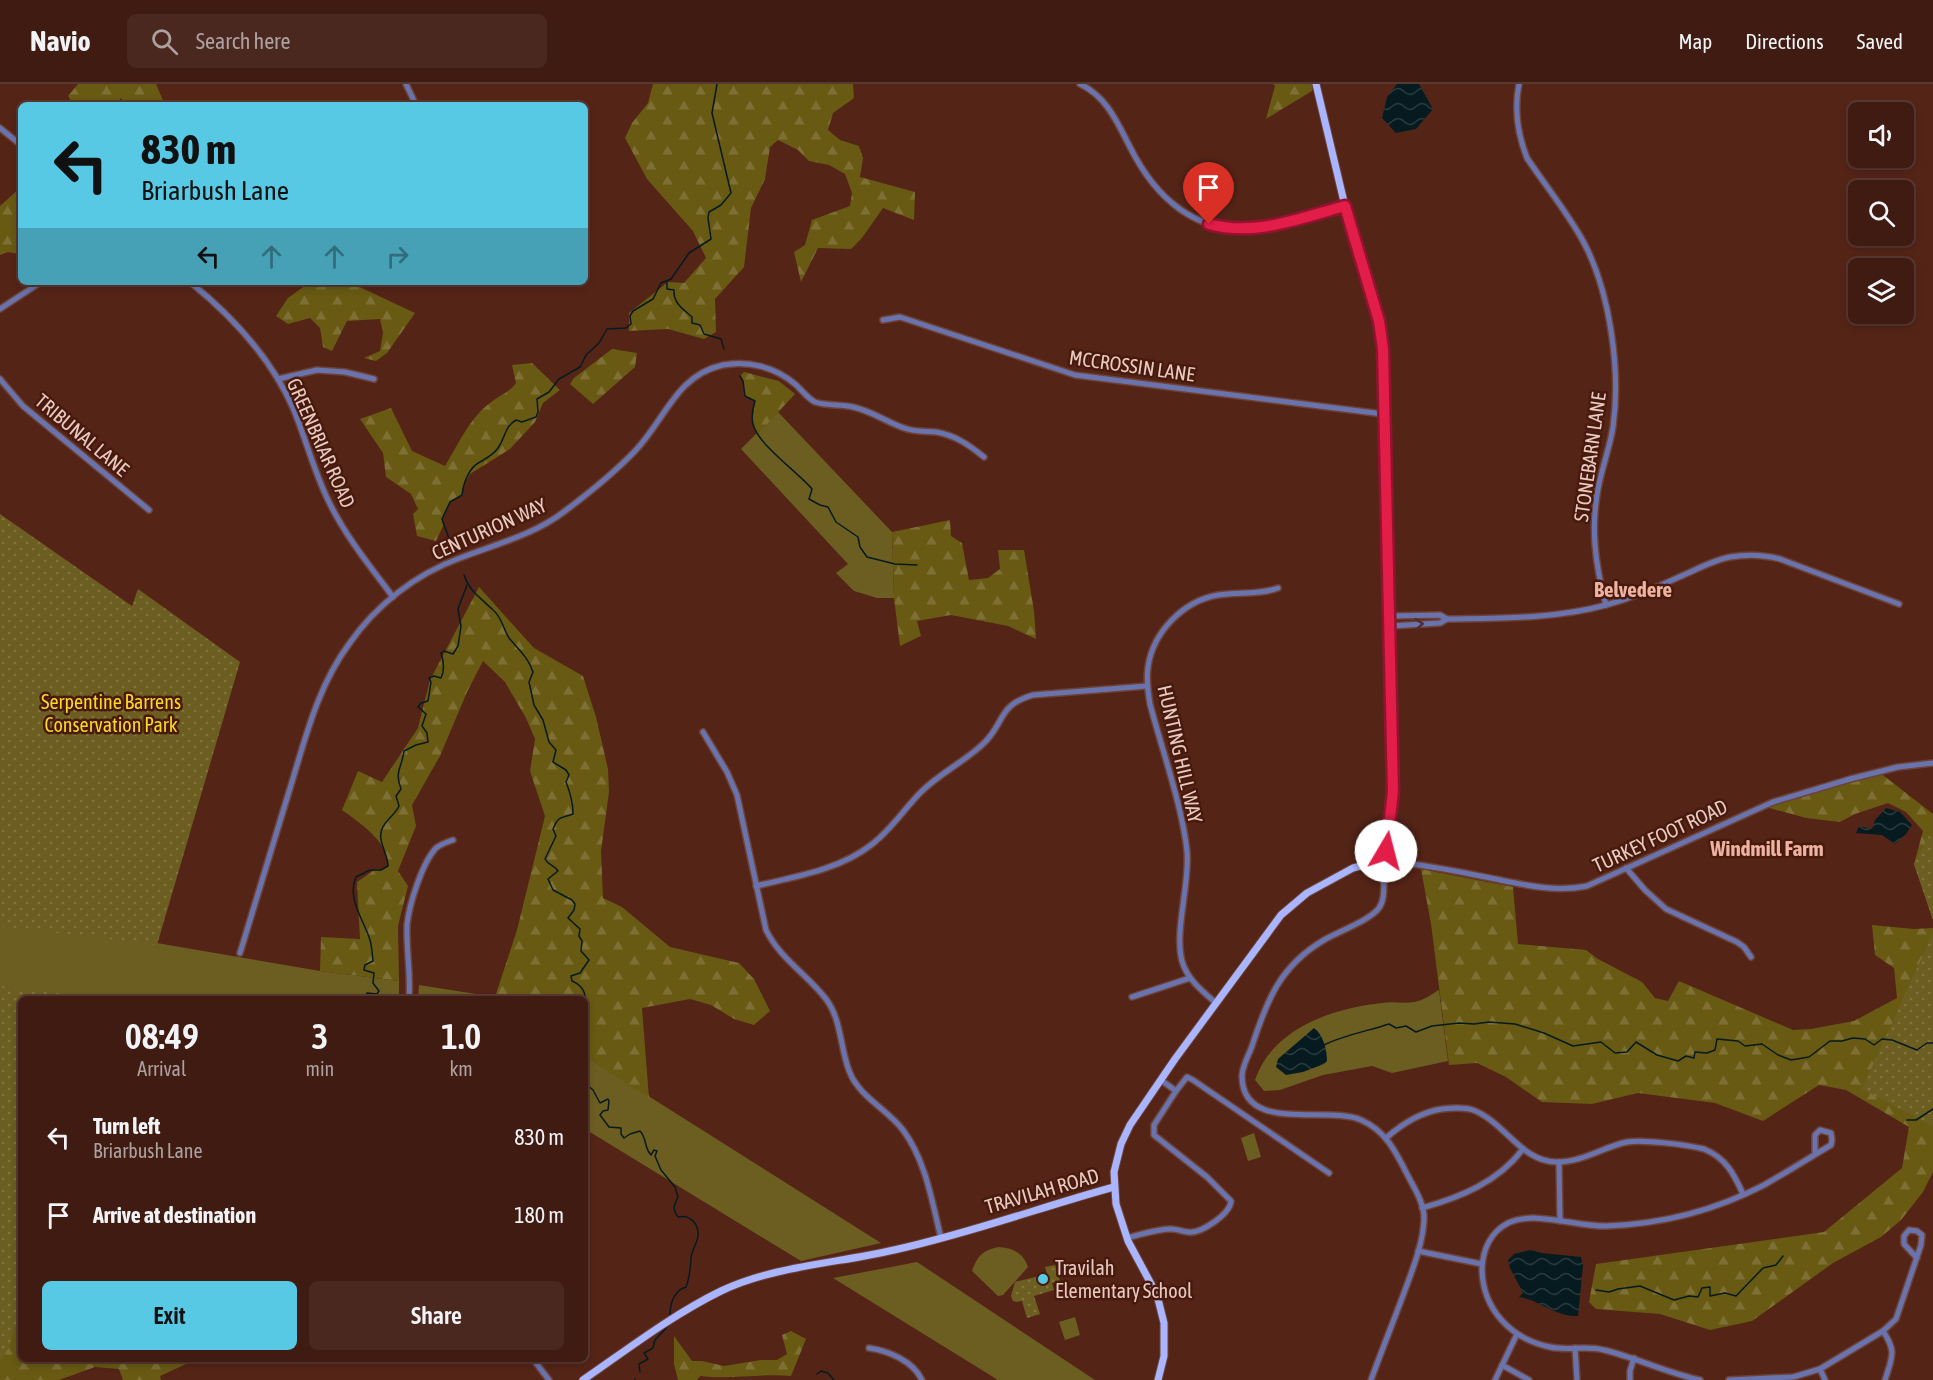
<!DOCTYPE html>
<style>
:root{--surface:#3f1b11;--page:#4a281f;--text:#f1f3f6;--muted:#ada19f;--line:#583931;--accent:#58c9e4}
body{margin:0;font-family:"Asap Condensed",sans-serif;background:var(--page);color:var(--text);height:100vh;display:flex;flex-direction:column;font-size:22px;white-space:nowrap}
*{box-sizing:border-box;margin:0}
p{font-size:20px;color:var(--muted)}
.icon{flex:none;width:33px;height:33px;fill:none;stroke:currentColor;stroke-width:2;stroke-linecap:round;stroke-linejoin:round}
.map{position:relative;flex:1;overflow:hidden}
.details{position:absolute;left:18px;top:912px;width:570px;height:366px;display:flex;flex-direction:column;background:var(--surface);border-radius:9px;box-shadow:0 3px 9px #0003,0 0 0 2px var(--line)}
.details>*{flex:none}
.top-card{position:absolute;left:18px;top:18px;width:570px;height:183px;border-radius:9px;box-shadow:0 3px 9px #0003,0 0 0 2px var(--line);background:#58c9e4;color:#111;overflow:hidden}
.fabs{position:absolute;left:1848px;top:18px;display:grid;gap:12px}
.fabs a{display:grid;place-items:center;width:66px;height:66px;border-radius:9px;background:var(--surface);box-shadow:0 3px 9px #0003,0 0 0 2px var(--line);font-size:30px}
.pin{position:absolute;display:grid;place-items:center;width:51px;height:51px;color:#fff;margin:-62px -26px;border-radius:50% 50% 50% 0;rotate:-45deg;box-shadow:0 0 6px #0007}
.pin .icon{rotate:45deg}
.me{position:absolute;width:66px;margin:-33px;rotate:8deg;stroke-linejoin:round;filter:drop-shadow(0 0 4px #0008)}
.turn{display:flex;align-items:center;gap:21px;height:126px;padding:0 24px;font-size:27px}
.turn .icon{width:78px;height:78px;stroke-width:2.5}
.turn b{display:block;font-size:42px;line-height:51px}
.lanes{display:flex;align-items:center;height:57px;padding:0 24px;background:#0003;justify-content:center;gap:30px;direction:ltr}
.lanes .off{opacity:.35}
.eta{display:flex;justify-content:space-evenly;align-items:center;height:102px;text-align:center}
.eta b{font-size:36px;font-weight:600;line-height:42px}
.primary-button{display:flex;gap:12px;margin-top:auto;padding:12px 24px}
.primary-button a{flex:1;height:69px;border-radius:9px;background:var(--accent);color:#111;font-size:24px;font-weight:600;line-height:69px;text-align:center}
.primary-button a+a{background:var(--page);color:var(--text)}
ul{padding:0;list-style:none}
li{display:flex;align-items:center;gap:18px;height:78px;padding:0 24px}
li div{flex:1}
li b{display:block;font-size:22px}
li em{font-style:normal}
header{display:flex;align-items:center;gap:36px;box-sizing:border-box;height:84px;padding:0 30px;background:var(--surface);border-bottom:2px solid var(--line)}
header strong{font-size:28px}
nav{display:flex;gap:33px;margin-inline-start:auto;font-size:21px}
.search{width:420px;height:54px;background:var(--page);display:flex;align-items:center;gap:15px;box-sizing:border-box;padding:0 21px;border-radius:9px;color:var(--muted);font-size:22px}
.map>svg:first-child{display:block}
.green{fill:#6c5e21}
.forest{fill:url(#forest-firs)}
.park{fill:url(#park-dots)}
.water{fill:url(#water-waves)}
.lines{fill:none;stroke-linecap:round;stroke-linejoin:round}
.stream{stroke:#061b20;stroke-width:1.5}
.minor-casing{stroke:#6f4236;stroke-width:8}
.major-casing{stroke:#6f4236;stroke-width:9}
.minor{stroke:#6973ae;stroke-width:5}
.major{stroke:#a9b5fe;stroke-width:7}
.oneway{stroke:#4f2c2d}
.route-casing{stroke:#92132f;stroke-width:15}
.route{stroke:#e11d48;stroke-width:10}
.poi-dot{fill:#58c9e4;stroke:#481a0d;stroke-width:2}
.labels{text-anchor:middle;stroke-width:5;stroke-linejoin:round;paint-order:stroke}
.street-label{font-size:20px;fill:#e9cac1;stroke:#481a0d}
.park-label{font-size:20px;fill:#fbd723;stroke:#481a0d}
.poi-label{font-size:20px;fill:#e9cac1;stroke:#481a0d;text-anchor:start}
.neighbourhood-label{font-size:21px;font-weight:bold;fill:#eeb2a1;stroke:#481a0d}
</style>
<header>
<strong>Navio</strong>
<div class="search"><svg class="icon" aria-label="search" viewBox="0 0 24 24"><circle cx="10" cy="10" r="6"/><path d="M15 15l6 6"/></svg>Search here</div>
<nav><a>Map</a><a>Directions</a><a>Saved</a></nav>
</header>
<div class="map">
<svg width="1933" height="1296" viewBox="0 0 1933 1296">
<defs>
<pattern id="forest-firs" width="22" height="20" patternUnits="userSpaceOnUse" patternTransform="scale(1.5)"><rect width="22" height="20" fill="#685913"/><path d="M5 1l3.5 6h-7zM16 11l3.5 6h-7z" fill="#7e7034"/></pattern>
<pattern id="park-dots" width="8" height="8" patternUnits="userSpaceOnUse" patternTransform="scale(1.5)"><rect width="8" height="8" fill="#6c5e21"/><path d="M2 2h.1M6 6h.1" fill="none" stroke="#81743f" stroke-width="1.8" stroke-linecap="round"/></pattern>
<pattern id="water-waves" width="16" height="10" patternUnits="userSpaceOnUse" patternTransform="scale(1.5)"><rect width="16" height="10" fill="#061b20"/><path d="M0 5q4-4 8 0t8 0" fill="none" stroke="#2a3b3f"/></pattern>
</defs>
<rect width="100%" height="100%" fill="#542417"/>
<g class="green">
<polygon points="778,328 892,448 894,514 877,514 854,507 836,489 848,480 741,365"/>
<polygon points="0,840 145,857 320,887 399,897 399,915 60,915 0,907"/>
<polygon points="419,901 495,913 498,915 418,915"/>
<path d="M1439 906 1448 977 1392 989 1372 982 1323 991 1280 1006 1264 1007 1255 996C1272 945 1332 924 1382 919 1393 917 1404 920 1414 918 1423 917 1432 910 1439 906Z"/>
<polygon points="585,972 881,1159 801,1177 585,1045"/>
<polygon points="1254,1049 1261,1073 1248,1077 1241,1054"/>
<path d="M999 1163C1013 1164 1023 1169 1028 1183L1003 1211 998 1212 972 1187C977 1172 983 1166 999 1163Z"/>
<polygon points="917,1178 1095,1296 998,1296 833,1194"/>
<polygon points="1075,1233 1080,1251 1065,1256 1059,1238"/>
</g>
<g class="forest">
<polygon points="78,0 156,0 165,21 125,21 121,14 115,21 74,21 68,12"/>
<polygon points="653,0 853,0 854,14 833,29 828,46 840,56 859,62 863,74 860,93 915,108 914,136 883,124 862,154 851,165 818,164 801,198 794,168 805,161 812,136 850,122 852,109 845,90 829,81 809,77 798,66 778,56 770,63 765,95 751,124 744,183 715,215 716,248 704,255 668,245 629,247 629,229 668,198 684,199 706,174 693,147 647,95 625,54 632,39 648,19"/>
<polygon points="1273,0 1314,0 1312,7 1266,35 1275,2"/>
<polygon points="21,103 21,134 18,138 21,142 21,175 18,170 8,168 0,171 0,122"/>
<polygon points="310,198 349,198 415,229 387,269 376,277 364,274 380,267 383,249 380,235 347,237 332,267 323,263 320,244 310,234 288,240 276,232 288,214"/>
<polygon points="612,265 637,269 635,283 593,320 570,300 574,294"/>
<path d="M532 279 560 306 543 319 535 338 510 365 470 390 463 402 462 411 450 418 446 425 442 435 443 442 436 457 417 452 413 430 418 425 411 410 386 393 383 369 360 335 391 324 412 367 445 382C459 359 469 335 490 319 499 311 509 309 516 299L512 281Z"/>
<polygon points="744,288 779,297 795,310 757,351 752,338 755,317 745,312 743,297 740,292"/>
<polygon points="950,436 951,452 962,459 969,496 988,494 1000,485 998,466 1024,466 1034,527 1036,555 1008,542 951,531 917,537 921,552 900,562 894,514 892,448"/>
<path d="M479 503 534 564 583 592 596 633 608 685 609 708 601 767 603 814 622 823 670 863 739 879 754 895 770 927 754 941 734 935 711 921 690 915 642 924 649 1014 585 972V915H498L495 913 517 846 545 732 530 687 535 655 526 634 505 598 483 577 467 608 440 672 412 721 416 742 398 787 408 802 398 842 399 897 320 887 321 853 360 855 357 798 376 785 381 786 388 782C389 758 360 739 342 726L358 687 382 698 418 644 430 596Z"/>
<polygon points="1879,688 1933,730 1933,836 1914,780 1923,747 1906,728 1888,719 1855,730 1840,738 1806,734 1762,722"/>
<polygon points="1421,785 1513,803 1518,860 1586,866 1598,875 1642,898 1655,914 1668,917 1679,897 1793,946 1811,945 1854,937 1897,914 1894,884 1875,871 1872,841 1914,845 1933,844 1933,1088 1923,1108 1901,1136 1881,1153 1833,1179 1752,1237 1710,1246 1660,1230 1596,1225 1589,1218 1596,1180 1824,1148 1902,1084 1909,1043 1846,1006 1819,1001 1763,1037 1715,1019 1638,1009 1592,1020 1542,1018 1506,993 1477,979 1449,981 1431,840"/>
<polygon points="0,907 21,915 21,1275 197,1275 160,1292 161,1296 123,1296 119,1285 95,1283 59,1296 0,1296"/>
<path d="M791 1247 806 1255 791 1292C761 1289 731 1296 700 1292L697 1296H678L674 1280V1252L692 1277H702L724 1282 761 1276H777L787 1270 782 1251Z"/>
</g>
<g class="park">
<polygon points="0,430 132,522 138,505 240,578 157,861 0,842"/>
<polygon points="1929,752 1933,753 1933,836 1914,780"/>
<polygon points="1933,849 1933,1042 1862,1005"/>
<polygon points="0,902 106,915 21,915 21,1222 9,1264 0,1277"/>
<polygon points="1055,1181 1060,1197 1052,1199 1054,1206 1034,1212 1040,1230 1027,1234 1022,1217 1016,1218 1013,1217 1011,1212 1015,1198 1047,1190 1045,1183"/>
</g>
<g class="water">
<polygon points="1397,0 1419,0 1433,25 1416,45 1396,49 1382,34 1387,13"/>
<polygon points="1886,724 1900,728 1912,741 1906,750 1895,760 1882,751 1856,749 1859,742 1872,745 1875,736"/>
<path d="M1314 944C1323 950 1327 966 1327 977L1324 980 1303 988 1286 991 1276 983 1278 975Z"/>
<path d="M1530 1166 1542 1169 1581 1173 1583 1182 1578 1232C1555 1233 1540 1216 1519 1213L1523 1209 1510 1184 1508 1176 1514 1170Z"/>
</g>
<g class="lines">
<g class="stream">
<path d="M667 198V205L674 206C673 219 683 225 692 233V239L700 241 704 250 721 255 724 265"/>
<path d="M740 292 743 297 745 312 755 317C753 324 751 333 753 340 758 361 798 388 812 405L809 415 820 421 828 423 836 438 858 453 860 463 867 473 895 480 917 481"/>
<path d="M451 460 442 435 450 418 462 411C463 400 469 383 480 378 487 374 493 371 498 364 506 353 504 343 516 336L522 338 536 333 538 328 537 315 549 308 559 295 580 283 586 271 599 259 607 245 626 244 631 240 630 232 633 227 653 215 661 199 671 195 689 169 711 155 708 134 709 128 721 121 731 109 712 29 717 0"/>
<path d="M464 491C469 507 481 514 493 526 502 533 503 545 509 554 519 566 528 573 533 588L529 598 534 621 543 636 549 658 556 666 553 678 566 686 569 691 566 698C570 708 573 719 573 730 560 735 559 731 553 745L556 752 545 775C548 781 554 781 558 787L548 795 553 806 572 816 575 820 574 826 568 834 580 845 579 852 582 857 581 867 589 876 580 889 571 892 572 897C584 902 585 909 587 922L585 925"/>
<path d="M365 915 367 909 377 910 379 907 373 899 374 889 364 886 365 881 373 877C372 869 372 860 369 853 362 833 347 814 356 793L370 786H381L388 782C388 770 377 757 382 745 386 735 395 731 399 722L396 712 401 705C394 687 402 684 404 667L416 661 428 658 427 649 422 642 426 630 418 623 421 619 428 617 431 598 429 594 434 592 441 594C445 586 444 578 441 569L444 567 453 570 458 562 461 542 458 525 467 501"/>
<path d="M1324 961C1344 951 1368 947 1389 940L1396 944 1406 942 1416 948 1432 942 1459 939 1474 940 1489 938 1515 940 1544 949 1573 962 1601 958 1615 969 1627 968 1636 958 1657 971 1678 977 1686 972 1694 974 1695 968 1707 969 1715 966 1717 955 1738 957 1745 962 1762 960 1778 971 1791 976 1809 973 1830 957H1842L1853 954 1865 955 1874 961 1882 955 1892 956 1917 966 1927 959H1933"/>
<path d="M585 999 593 1006 600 1019 608 1015 609 1017 608 1026 603 1027 600 1031 609 1043 621 1044V1050L624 1054 630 1050 640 1047C647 1054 644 1064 651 1071L654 1066 657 1067 655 1072 661 1086 675 1103 678 1113C674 1121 672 1125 678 1133 690 1130 699 1140 698 1152 697 1160 691 1167 691 1175 690 1186 690 1193 686 1203 674 1206 670 1220 670 1231"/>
<polyline points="1907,1036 1916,1036 1933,1025"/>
<polyline points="1596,1206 1609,1208 1618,1205 1640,1202 1674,1216 1689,1212 1698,1213 1702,1204 1710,1203 1710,1212 1725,1209 1736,1212 1763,1184 1776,1181 1783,1172"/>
<polyline points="640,1288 639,1280 648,1275 644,1269 653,1264 655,1256 668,1242"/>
<polyline points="817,1290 821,1287 828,1289 834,1296"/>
<polyline points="635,1296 635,1295"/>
</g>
<defs>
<g id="minor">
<polyline points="406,0 416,21"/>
<path d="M1080 0C1107 13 1117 38 1130 63 1155 113 1195 151 1256 144 1286 141 1316 130 1345 122"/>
<path d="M1519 0C1514 25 1518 51 1527 74 1545 101 1567 128 1583 157 1610 207 1621 286 1613 343 1610 362 1603 381 1599 400 1590 442 1595 480 1606 521"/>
<polyline points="0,44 21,61"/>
<path d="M190 198C232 232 271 274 293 324 306 355 314 388 329 418 346 453 370 482 393 513"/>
<polyline points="0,225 41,198"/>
<polyline points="883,236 900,233 1075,291 1383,330"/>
<polyline points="0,295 23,322 149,426"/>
<polyline points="278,295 317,286 345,288 374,295"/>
<path d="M1390 532 1440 531 1447 535C1500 534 1555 535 1606 521 1632 514 1656 504 1679 493 1696 486 1713 476 1730 473 1747 470 1765 471 1780 475L1899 520"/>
<polyline points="1391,542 1440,539 1447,535"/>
<path d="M703 648 727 688 737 711 766 846C781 876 807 890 826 915 842 936 840 966 850 989 860 1013 888 1026 903 1046 926 1077 932 1118 941 1154"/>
<path d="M1394 778C1430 781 1465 789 1500 796 1529 802 1558 808 1587 802L1773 718 1850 695 1898 683 1933 679"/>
<polyline points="1626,784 1645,806 1666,825 1737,858 1744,863 1751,873"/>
<path d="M756 802C794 793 839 786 871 761 891 746 904 725 921 708 940 689 964 678 983 660 1005 640 997 621 1033 611L1147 602"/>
<path d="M240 869C257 813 274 757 291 701 306 652 318 602 349 560 376 521 416 490 460 474 496 460 534 451 565 427 589 409 614 389 635 367 665 336 676 291 723 281 748 276 775 283 795 300 801 305 808 315 815 318 827 322 841 320 853 323 872 327 886 338 904 344 915 348 925 347 936 348 955 351 969 361 984 373"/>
<polyline points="1132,913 1190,894"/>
<path d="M409 915C411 890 406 866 407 841 409 821 422 779 436 764 441 760 447 758 453 756"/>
<path d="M1216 919C1202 907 1187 895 1182 877 1174 847 1190 801 1187 767 1182 721 1162 666 1150 620 1148 608 1146 596 1148 583 1153 548 1183 517 1218 511 1239 508 1259 511 1278 504"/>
<polyline points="1161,996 1176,1007 1187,993 1193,996 1329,1089"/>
<path d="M1386 1054C1402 1040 1421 1028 1442 1025 1451 1024 1464 1023 1473 1026 1505 1038 1521 1078 1557 1078 1583 1078 1603 1063 1627 1058 1643 1055 1687 1061 1704 1065 1726 1074 1734 1090 1743 1110"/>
<polyline points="1559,1078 1560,1137"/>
<path d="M1422 1124C1461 1113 1498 1098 1523 1065"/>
<path d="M1127 1154C1141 1150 1155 1146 1169 1145 1177 1144 1181 1148 1188 1148 1201 1150 1230 1130 1231 1117L1207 1093 1154 1051V1041L1176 1007"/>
<polyline points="1418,1167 1482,1180"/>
<path d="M1883 1247C1897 1268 1892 1273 1885 1296"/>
<path d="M869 1264C889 1267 913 1277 922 1296"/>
<polyline points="1575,1264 1577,1296"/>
<polyline points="533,1275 549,1296"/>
<polyline points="1502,1281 1529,1296"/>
<polyline points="1820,1285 1825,1296"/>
<path d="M1371 1296C1383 1263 1396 1231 1408 1198 1415 1179 1423 1157 1424 1136 1425 1120 1414 1104 1407 1090 1396 1068 1385 1046 1361 1036 1327 1021 1242 1050 1242 992 1242 982 1249 971 1252 962 1267 916 1280 882 1324 856 1339 847 1369 837 1379 824 1386 814 1383 800 1384 789"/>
<polyline points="1495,1296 1517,1250"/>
<polyline points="1630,1296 1630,1287 1634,1274"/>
<path d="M1700 1296C1667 1289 1637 1274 1604 1266 1586 1261 1568 1267 1550 1263 1511 1255 1482 1225 1482 1184 1483 1165 1491 1148 1508 1139 1535 1126 1577 1143 1607 1142 1661 1140 1716 1126 1764 1101 1787 1088 1809 1074 1831 1061L1832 1056 1831 1049 1820 1046 1815 1051V1070"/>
<polyline points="1729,1296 1793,1293 1820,1285 1883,1247 1896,1235 1921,1161 1922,1151 1917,1147 1909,1146 1904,1152 1904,1160 1917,1174"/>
</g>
<g id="major">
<polyline points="1316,0 1345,122 1379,237 1383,265 1393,708 1386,767"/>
<circle cx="1383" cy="777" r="11"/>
<path d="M583 1296C628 1265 672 1231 721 1207 773 1182 839 1179 894 1166 968 1150 1041 1123 1114 1103"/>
<polyline points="1158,1296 1164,1272 1164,1239 1157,1211 1128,1157 1116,1120 1114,1088 1121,1060 1130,1041 1175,975 1281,831 1307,809 1353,784 1372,779"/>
</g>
</defs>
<use href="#minor" class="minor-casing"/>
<use href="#major" class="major-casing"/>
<use href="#minor" class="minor"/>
<use href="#major" class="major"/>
</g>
<defs><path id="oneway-chevron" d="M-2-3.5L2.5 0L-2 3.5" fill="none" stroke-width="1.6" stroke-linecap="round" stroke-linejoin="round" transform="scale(1.5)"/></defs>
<use class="oneway" href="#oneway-chevron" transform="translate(1419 540) rotate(-3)"/>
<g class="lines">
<defs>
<path id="route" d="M1209 140C1255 153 1300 134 1345 122L1379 237 1383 265 1393 708 1386 767"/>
</defs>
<use href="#route" class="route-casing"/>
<use href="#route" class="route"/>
</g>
<circle class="poi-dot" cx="1043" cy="1195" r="6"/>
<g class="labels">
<g class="street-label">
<text transform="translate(1132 282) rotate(8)" y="7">MCCROSSIN LANE</text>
<text transform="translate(82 351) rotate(40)" y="7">TRIBUNAL LANE</text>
<text transform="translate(321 359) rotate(66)" y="7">GREENBRIAR ROAD</text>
<text transform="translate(1590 373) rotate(-82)" y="7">STONEBARN LANE</text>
<text transform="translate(489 445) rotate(-24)" y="7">CENTURION WAY</text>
<text transform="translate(1180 670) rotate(77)" y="7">HUNTING HILL WAY</text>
<text transform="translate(1660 752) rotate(-25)" y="7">TURKEY FOOT ROAD</text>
<text transform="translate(1042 1107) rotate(-16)" y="7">TRAVILAH ROAD</text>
</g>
<g class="park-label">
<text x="111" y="625">Serpentine Barrens<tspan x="111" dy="23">Conservation Park</tspan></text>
</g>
<g class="poi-label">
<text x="1055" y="1191">Travilah<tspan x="1055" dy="23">Elementary School</tspan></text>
</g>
<g class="neighbourhood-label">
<text x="1633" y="513">Belvedere</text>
<text x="1767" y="772">Windmill Farm</text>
</g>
</g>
</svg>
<div class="fabs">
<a><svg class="icon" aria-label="sound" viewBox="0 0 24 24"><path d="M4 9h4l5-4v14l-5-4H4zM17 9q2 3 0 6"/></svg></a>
<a><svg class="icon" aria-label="search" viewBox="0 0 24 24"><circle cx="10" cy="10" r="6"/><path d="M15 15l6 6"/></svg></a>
<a><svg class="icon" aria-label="layers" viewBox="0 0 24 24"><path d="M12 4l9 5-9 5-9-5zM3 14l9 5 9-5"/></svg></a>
</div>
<div class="pin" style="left:1209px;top:140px;background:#d93025"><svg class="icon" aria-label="arrive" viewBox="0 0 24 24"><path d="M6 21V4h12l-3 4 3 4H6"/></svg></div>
<svg class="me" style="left:1386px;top:767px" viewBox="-20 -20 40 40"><circle r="19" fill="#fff"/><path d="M0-13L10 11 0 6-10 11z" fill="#e11d48"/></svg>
<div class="top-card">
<div class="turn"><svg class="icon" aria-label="left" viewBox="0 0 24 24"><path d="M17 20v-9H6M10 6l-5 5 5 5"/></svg><div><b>830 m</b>Briarbush Lane</div></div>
<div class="lanes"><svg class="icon" aria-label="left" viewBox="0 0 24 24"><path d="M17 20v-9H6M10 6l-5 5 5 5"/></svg><svg class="icon off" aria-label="ahead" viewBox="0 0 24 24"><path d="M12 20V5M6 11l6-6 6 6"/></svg><svg class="icon off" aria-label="ahead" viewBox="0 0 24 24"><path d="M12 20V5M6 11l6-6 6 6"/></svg><svg class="icon off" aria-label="right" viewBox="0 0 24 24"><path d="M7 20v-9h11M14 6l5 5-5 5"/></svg></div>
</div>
<section class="details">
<div class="eta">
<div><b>08:49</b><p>Arrival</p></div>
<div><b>3</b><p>min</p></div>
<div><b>1.0</b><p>km</p></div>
</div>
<ul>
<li><svg class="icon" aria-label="left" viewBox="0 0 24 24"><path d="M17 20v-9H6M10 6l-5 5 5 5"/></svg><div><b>Turn left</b><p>Briarbush Lane</p></div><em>830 m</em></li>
<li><svg class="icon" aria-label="arrive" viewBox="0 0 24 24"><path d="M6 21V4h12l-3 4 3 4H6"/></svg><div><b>Arrive at destination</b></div><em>180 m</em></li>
</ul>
<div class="primary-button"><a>Exit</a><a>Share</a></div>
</section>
</div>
